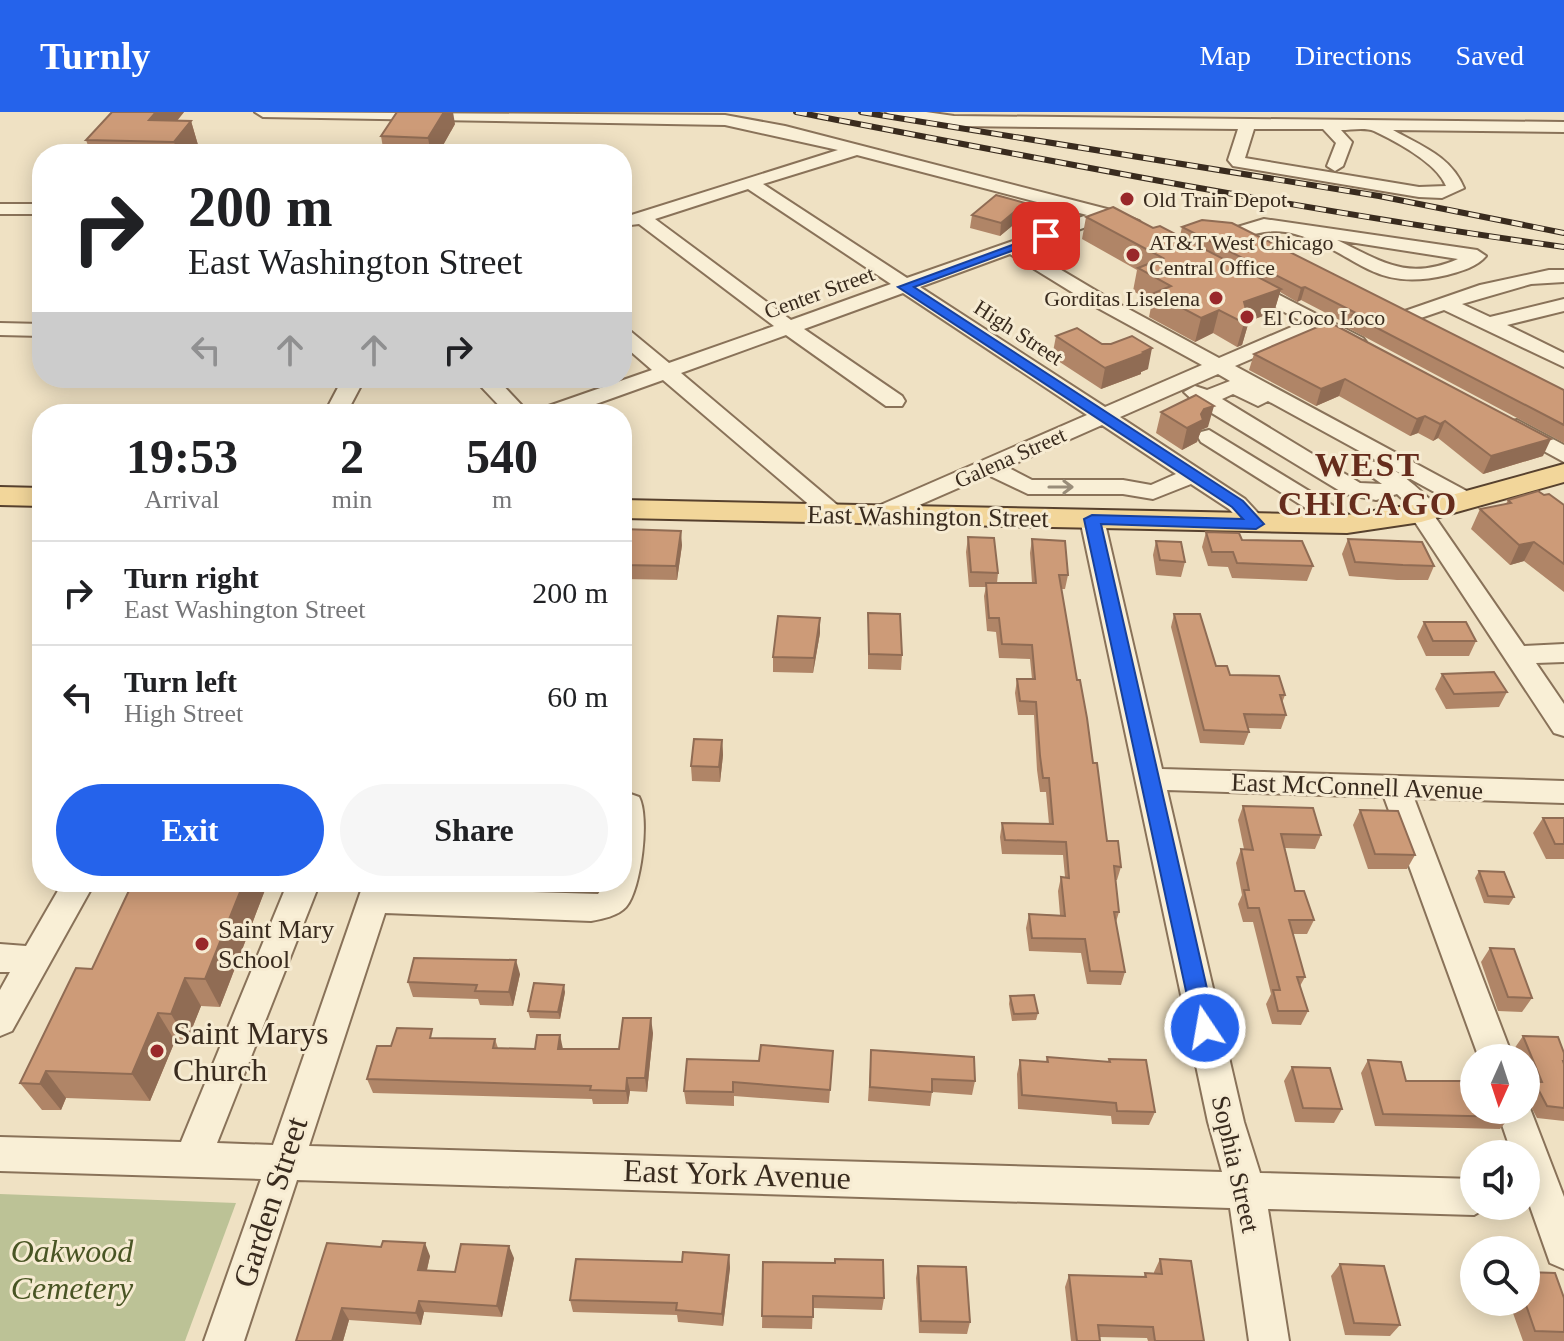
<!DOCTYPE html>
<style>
:root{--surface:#fff;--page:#f6f6f6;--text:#202124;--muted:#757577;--line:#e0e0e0;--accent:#2563eb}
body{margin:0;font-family:"Times New Roman",serif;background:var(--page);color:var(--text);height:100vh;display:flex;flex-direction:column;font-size:30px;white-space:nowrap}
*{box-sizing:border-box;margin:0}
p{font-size:26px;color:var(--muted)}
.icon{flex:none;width:44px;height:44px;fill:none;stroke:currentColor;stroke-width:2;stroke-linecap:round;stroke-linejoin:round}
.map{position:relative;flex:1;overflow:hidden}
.side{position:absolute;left:32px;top:292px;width:600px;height:488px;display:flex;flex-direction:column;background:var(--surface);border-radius:32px;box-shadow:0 4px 20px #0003}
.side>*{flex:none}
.hud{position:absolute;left:32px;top:32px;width:600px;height:244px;border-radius:32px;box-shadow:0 4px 20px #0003;background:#fff;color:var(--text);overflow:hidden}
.needle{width:52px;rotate:183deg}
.controls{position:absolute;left:1460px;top:932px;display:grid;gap:16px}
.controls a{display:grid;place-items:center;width:80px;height:80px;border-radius:50%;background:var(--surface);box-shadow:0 4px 20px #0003;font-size:40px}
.pin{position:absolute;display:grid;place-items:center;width:68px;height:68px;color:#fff;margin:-34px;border-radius:16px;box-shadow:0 4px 12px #0006}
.me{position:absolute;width:88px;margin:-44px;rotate:348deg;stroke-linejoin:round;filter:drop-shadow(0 0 6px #0008)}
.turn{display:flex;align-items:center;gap:28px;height:168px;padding:0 24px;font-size:36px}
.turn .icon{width:104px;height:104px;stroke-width:2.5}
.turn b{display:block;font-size:56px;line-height:68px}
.lanes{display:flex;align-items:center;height:76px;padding:0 24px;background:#0003;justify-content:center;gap:40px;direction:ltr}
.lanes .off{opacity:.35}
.eta{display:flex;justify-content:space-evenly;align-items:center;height:136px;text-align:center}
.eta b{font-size:48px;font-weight:700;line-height:56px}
.primary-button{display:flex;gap:16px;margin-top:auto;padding:16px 24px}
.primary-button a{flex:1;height:92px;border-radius:48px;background:var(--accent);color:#fff;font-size:32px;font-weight:700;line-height:92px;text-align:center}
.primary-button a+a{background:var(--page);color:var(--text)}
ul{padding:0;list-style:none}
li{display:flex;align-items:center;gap:24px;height:104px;padding:0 24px;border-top:2px solid var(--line)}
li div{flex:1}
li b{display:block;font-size:30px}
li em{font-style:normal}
header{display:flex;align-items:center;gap:48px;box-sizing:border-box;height:112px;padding:0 40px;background:var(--accent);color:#fff}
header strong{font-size:38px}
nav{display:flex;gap:44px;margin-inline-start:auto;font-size:28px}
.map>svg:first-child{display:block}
.cemetery{fill:#bcc296}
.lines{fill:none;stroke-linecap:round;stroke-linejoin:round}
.minor-casing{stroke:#897259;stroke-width:4}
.major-casing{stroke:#57412e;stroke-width:4}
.minor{fill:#f9efd6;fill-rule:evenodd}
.major{fill:#f2d69a;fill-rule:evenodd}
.rail-casing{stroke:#392b1e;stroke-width:6}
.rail{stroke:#f6ebd2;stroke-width:4;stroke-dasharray:11;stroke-linecap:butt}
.wall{fill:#b08567}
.shaded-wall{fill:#906c54}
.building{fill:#cd9b78;stroke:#906c54;stroke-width:2}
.oneway{stroke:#998d7a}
.route{fill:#2563eb;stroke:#184099;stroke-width:2}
.poi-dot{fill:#99282a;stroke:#f6ebd2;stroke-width:3}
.labels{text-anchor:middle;stroke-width:6;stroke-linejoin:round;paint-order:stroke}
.far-poi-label{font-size:22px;fill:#392b1e;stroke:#f6ebd2;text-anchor:start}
.far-street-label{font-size:22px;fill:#392b1e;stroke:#f6ebd2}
.street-label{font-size:26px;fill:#392b1e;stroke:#f6ebd2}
.poi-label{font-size:26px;fill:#392b1e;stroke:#f6ebd2;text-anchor:start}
.near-poi-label{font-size:32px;fill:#392b1e;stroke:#f6ebd2;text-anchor:start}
.near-street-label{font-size:32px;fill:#392b1e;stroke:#f6ebd2}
.near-park-label{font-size:32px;font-style:italic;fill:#495524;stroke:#f6ebd2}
.district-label{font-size:34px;font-weight:bold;letter-spacing:2px;fill:#662c1c;stroke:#f6ebd2}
</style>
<header>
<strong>Turnly</strong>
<nav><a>Map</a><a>Directions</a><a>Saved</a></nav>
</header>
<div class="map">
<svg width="1564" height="1229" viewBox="0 0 1564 1229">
<rect width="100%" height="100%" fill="#efe1c3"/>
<polygon class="cemetery" points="0,1082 236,1091 185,1229 0,1229"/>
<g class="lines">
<defs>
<g id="minor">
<path d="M255 0 725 3 785 14 1111 98 1139 109 1142 113 1133 118 1105 108 1026 137 1110 187 1219 246 1303 210 1237 175 1234 171 1244 165 1363 226 1366 230 1363 234H1349L1318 218 1235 254 1474 383 1478 388 1474 393H1458L1268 289 1258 294 1233 282 1222 287 1360 371 1382 372 1358 355 1361 350C1388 344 1419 378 1437 394L1441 399 1435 405 1524 534 1564 532V550L1536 551 1564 592V624L1554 621 1409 401 1412 396 1397 382 1376 388 1345 382 1197 292 1184 280 1195 274 1207 278 1230 269 1218 262 1120 305 1245 387 1268 412 1264 417H1248L1229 397 1191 372 1153 387 1123 382H1028L988 363 885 408H869L865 403 869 398 1087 303 903 181 804 217 902 284 905 289 902 294H886L786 223 681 261 842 397 846 402 842 407H826L663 268 568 302H537L540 297 652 258 622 232V216L629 218 669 251 774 214 639 112 622 114V106L838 38 725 13 263 5ZM857 43 1087 103 907 166 763 72ZM748 77 891 172 791 208 655 107ZM1010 142 1096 195 1202 253 1105 295 920 175ZM1102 313 1176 362 1151 373 1123 368H1032L1007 355Z"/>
<path d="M886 0H926L954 4 1564 10V20L1393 18C1421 34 1451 44 1464 76L1442 86 1419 85 1233 54 1228 48 1238 17 954 14 894 5ZM1254 17H1323L1336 31 1327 54 1335 59 1343 54 1352 30 1341 18C1351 18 1365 15 1374 19 1395 29 1437 51 1446 74L1419 75 1245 46Z"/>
<rect x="0" y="92" width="42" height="10"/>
<path d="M1264 107 1477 138 1486 144C1477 155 1461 159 1447 163 1371 181 1359 141 1295 122 1275 116 1260 121 1240 125L1231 120 1234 116ZM1337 128 1458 147C1407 169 1383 150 1337 128Z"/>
<polygon points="1549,158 1564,158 1564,170 1531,172 1462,192 1490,205 1564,187 1564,199 1507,213 1564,241 1564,255 1444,198 1409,210 1399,204 1402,200 1480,173"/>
<polygon points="0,211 42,212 42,224 0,223"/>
<polygon points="343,266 365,266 346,302 324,302"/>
<polygon points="473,266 496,266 530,302 507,302"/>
<polygon points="1517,308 1564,333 1564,350 1509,320 1506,315 1509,310"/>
<polygon points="1209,318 1355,407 1359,412 1355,417 1339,417 1201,330 1198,325 1201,320"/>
<path d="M1092 400 1100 402 1104 407 1162 657 1564 669V691L1414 686 1513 946H1479L1384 685 1167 678 1244 1010 1260 1061 1474 1067V1094H1489L1474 1103 1268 1097 1289 1229H1249L1230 1096 297 1068 244 1229H204L261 1067 0 1059V1025L181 1030 288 770H320L217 1031 273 1033 364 770H396L394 776 598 782 606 770H622V679L639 685C650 705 641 778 626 795 618 804 602 807 591 809L385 801 309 1034 1222 1060 1208 1010 1080 407 1084 402Z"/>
<polygon points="63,770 95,770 12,919 0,924 0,878 10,860 0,860 0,832 26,834"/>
<polygon points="1526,986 1564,1085 1564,1157 1550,1151 1526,1083 1526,1042 1512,1042 1497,998 1526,998"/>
</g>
<g id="major">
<polygon points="1564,352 1564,370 1421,410 1347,421 622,406 622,388 1347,403 1419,392"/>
<polygon points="0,375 42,376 42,394 0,393"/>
</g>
</defs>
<use href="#minor" class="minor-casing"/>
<use href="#major" class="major-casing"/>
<use href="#minor" class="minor"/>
<use href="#major" class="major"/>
<defs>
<g id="rail">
<path d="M796 0C1051 49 1306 99 1564 135"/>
<polyline points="861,0 1379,84 1564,121"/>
</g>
</defs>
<use href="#rail" class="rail-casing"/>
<use href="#rail" class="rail"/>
</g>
<g class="wall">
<polygon points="112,0 184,0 177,9 191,9 198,33 192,42 91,42 86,28"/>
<polygon points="455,12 438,42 384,42 381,24"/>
<polygon points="1025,91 1024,104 1000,124 970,116 972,103"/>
<polygon points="1086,105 1153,116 1180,124 1182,115 1564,278 1564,331 1348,216 1349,213 1301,188 1297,190 1280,180 1274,200 1249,209 1242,233 1237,235 1213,221 1195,230 1149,205 1152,190 1133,179 1137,158 1082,127"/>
<polygon points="1329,210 1543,344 1483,362 1438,326 1433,329 1418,321 1410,324 1339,284 1316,294 1249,258 1254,242"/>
<polygon points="1056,224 1102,232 1148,257 1141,260 1141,262 1101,277 1052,245"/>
<polygon points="1161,300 1208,315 1201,318 1197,330 1182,338 1156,321"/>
<polygon points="1544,383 1564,393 1564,480 1524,449 1510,453 1471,417 1480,397 1506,392 1508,388"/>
<polygon points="622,417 682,433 677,468 624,467 622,473"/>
<polygon points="1206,420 1242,428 1313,454 1307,469 1232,466 1228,455 1208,454 1202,435"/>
<polygon points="968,425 998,461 997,471 1032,471 1030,441 1032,427 1068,463 1065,477 1061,477 1077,568 1107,729 1121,755 1117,768 1115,768 1119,800 1116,810 1125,860 1121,873 1087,872 1081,841 1029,839 1026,816 1029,802 1060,803 1058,779 1061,765 1065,765 1063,743 1002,742 1000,725 1002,711 1049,712 1046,680 1040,680 1037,658 1034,603 1018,603 1015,581 1017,567 1032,567 1030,547 999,546 996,520 987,519 984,484 986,475 969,475 966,440"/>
<polygon points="1348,427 1434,454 1428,468 1397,468 1349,464 1342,442"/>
<polygon points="1156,429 1185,450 1181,465 1156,463 1153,443"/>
<polygon points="868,501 902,543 901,558 868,557"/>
<polygon points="1174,502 1216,554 1230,563 1285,583 1282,591 1286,603 1281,617 1247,616 1249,620 1244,633 1200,631 1171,515"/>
<polygon points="820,506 820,521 813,561 773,560 773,545"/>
<polygon points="1424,510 1476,529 1469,544 1426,544 1417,525"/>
<polygon points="1442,562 1507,580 1499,595 1446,597 1435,577"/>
<polygon points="722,628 723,643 720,670 692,669 691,654"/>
<polygon points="1243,694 1321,723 1315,737 1285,736 1295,779 1314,808 1307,822 1293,822 1305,865 1300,874 1308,899 1301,913 1272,912 1266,892 1271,882 1253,810 1243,810 1238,792 1242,783 1236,751 1241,737 1244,737 1238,708"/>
<polygon points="1360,698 1415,743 1407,757 1368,757 1353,713"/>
<polygon points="1543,706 1564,706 1564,747 1546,747 1533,721"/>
<polygon points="1479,759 1514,785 1509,793 1484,791 1475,766"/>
<polygon points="133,770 262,770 265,778 220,895 201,894 187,929 175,929 150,989 66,986 61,998 42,998 20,971 92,857"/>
<polygon points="1490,836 1532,886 1522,900 1498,899 1481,850"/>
<polygon points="520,862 513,894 480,893 478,887 413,885 408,870"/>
<polygon points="565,880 560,907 530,906 528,899"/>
<polygon points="1010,884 1038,901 1036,908 1012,909 1009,892"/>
<polygon points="653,921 647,980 630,979 628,992 593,992 592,987 373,981 367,967 435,926 495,927 498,936 596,938 619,937"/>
<polygon points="1523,924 1564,941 1564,1009 1537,1006 1528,989 1526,991 1526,970 1527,970 1526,967 1526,946 1518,946 1514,937"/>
<polygon points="871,938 975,969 972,983 932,980 930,994 868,989"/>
<polygon points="833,939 829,991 734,984 734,994 686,992 684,979"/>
<polygon points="1047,945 1108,950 1109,947 1155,1000 1149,1013 1112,1012 1111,1004 1018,997 1017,962 1020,948 1046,950"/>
<polygon points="1368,948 1406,969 1510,1005 1500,1017 1375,1014 1361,961"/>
<polygon points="1292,955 1342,997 1334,1011 1295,1010 1284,969"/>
<polygon points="327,1131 430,1144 427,1158 455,1160 514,1146 502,1205 424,1200 421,1213 349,1208 343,1229"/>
<polygon points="729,1143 730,1156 723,1214 678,1210 677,1203 573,1200 570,1188 682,1150"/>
<polygon points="1160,1147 1204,1229 1148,1229 1147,1226 1099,1225 1100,1229 1071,1229 1065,1175 1069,1163 1144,1165 1145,1161 1154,1162 1154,1160"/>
<polygon points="763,1150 884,1186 882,1198 813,1196 812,1217 762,1216"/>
<polygon points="1340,1152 1400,1213 1390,1224 1345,1223 1331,1164"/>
<polygon points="918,1154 970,1210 967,1222 919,1221 916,1166"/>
<polygon points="1564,1186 1564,1229 1523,1229 1509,1190 1526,1190"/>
</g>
<g class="shaded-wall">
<polygon points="156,0 184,0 160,29 149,8"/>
<polygon points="444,0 453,0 455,12 438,42 431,42 428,26"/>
<polygon points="191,9 198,33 192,42 178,42 174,30"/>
<polygon points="1025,91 1024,104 1000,124 1001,111"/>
<polygon points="1305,175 1301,188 1297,190 1301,176"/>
<polygon points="1281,177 1274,200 1249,209 1242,233 1237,235 1244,211 1244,190"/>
<polygon points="1219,198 1213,221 1195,230 1201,206"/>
<polygon points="1152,236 1148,257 1141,260 1141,262 1101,277 1105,256"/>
<polygon points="1345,267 1339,284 1316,294 1321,277"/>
<polygon points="1214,294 1208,315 1201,318 1197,330 1182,338 1187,316 1201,302 1204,297"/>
<polygon points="1425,304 1418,321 1410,324 1417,307"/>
<polygon points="1445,309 1438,326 1433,329 1440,312"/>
<polygon points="1551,327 1543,344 1483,362 1491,344"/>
<polygon points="681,419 682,433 677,468 676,454"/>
<polygon points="1534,430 1524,449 1510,453 1519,433"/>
<polygon points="820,506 820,521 813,561 814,546"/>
<polygon points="722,628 723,643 720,670 719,655"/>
<polygon points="244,770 262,770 265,778 220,895 205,867"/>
<polygon points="516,848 520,862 513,894 509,880"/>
<polygon points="185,866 201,894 187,929 171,902"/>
<polygon points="564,873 565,880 560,907 558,900"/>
<polygon points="158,901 175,929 150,989 132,962"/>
<polygon points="651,906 653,921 647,980 645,966"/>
<polygon points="560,923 563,937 558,937"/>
<polygon points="46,959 66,986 61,998 40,972"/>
<polygon points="627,966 630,979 628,992 626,979"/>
<polygon points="425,1131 430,1144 424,1170 418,1158"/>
<polygon points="509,1134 514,1146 502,1205 497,1194"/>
<polygon points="729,1143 730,1156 723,1214 722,1202"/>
<polygon points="419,1189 424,1200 421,1213 416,1201"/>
<polygon points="342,1196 349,1208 343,1229 332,1229"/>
</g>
<g class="building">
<polygon points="112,0 156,0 149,8 191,9 174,30 86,28"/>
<polygon points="397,0 444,0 428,26 381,24"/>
<polygon points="996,83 1025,91 1001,111 972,103"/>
<polygon points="1113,95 1153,116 1160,114 1281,177 1244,190 1249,209 1244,211 1219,198 1201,206 1154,181 1171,174 1138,156 1163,146 1086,105"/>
<polygon points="1202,108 1232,111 1564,278 1564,313 1352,203 1356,201 1305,175 1301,176 1182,115"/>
<polygon points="1329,210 1551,327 1491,344 1445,309 1440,312 1425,304 1417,307 1345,267 1321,277 1254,242"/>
<polygon points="1077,216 1102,232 1111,232 1132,224 1152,236 1143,240 1145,241 1105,256 1056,224"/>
<polygon points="1196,283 1214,294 1204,297 1201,302 1203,308 1187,316 1161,300"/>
<polygon points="1538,379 1544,383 1549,382 1564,393 1564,452 1534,430 1519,433 1480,397 1511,391 1508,388"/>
<polygon points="622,417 681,419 676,454 622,453"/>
<polygon points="1206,420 1239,421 1242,428 1302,429 1313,454 1237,451 1233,440 1212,440"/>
<polygon points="968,425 994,426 998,461 971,460"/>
<polygon points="1032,427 1065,429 1068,463 1059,463 1077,568 1080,568 1087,606 1093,651 1097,651 1107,729 1118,729 1121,755 1114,754 1119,800 1114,800 1125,860 1090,859 1085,827 1032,826 1029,802 1065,804 1061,765 1069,766 1066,730 1005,728 1002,711 1053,712 1049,666 1043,666 1040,644 1036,590 1020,589 1017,567 1035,567 1032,533 1002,532 999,506 989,506 986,471 1036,471"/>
<polygon points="1348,427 1422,430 1434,454 1403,453 1355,450"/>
<polygon points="1156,429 1181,430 1185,450 1160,448"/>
<polygon points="868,501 900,502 902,543 869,542"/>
<polygon points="1174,502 1200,502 1216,554 1227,554 1230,563 1279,564 1285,583 1280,583 1286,603 1244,602 1249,620 1204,618"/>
<polygon points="778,504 820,506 814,546 773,545"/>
<polygon points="1424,510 1466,510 1476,529 1433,529"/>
<polygon points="1494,560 1507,580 1454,582 1442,562"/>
<polygon points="694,627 722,628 719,655 691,654"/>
<polygon points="1243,694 1313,696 1321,723 1281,722 1295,779 1304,779 1314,808 1289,808 1305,865 1297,865 1308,899 1278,899 1273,878 1280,878 1259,796 1248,796 1244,778 1249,778 1241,737 1253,738"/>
<polygon points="1360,698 1398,699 1415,743 1375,742"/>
<polygon points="1543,706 1564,706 1564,732 1555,732"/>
<polygon points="1479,759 1504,760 1514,785 1488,784"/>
<polygon points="133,770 244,770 205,867 185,866 171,902 158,901 132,962 46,959 40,972 20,971 76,856 92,857"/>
<polygon points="1490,836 1514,837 1532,886 1508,885"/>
<polygon points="414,846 516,848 509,880 475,879 477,873 408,870"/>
<polygon points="534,871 564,873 558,900 528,899"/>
<polygon points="1034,883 1038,901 1014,902 1010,884"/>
<polygon points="623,906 651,906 645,966 627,966 626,979 590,978 591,974 367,967 377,934 391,934 397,916 432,917 430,926 495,927 493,936 535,937 537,923 560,923 558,937 619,937"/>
<polygon points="1523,924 1558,925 1564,941 1564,949 1563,949 1564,952 1564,996 1547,994 1535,971 1533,983 1526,983 1526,970 1542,970"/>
<polygon points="761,933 833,939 830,978 733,970 733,980 684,979 687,947 759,949"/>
<polygon points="871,938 974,945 975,969 932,967 932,980 870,975"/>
<polygon points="1047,945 1110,950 1109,947 1146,948 1155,1000 1117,999 1116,991 1022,983 1020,948 1048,950"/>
<polygon points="1368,948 1401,950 1406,969 1474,969 1474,998 1508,998 1510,1005 1383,1002"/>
<polygon points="1292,955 1330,956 1342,997 1303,996"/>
<polygon points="383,1129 425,1131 418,1158 455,1160 461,1132 509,1134 497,1194 419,1189 416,1201 342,1196 332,1229 296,1229 327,1131 381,1135"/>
<polygon points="683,1140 729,1143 722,1202 676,1198 677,1191 570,1188 576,1147 682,1150"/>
<polygon points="835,1147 883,1148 884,1186 813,1184 813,1205 762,1204 763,1150 835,1151"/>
<polygon points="1160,1147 1191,1149 1204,1229 1155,1229 1153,1215 1098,1213 1100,1229 1077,1229 1069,1163 1146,1165 1145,1161 1162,1162"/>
<polygon points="1340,1152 1384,1154 1400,1213 1354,1211"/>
<polygon points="918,1154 966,1155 970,1210 921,1209"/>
<polygon points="1526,1160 1555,1161 1564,1186 1564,1220 1535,1219 1525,1190"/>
</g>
<defs><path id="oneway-shaft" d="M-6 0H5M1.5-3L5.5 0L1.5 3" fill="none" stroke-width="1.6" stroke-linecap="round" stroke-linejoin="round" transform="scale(2)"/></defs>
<use class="oneway" href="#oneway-shaft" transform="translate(1061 375)"/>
<polygon class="route" points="1042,122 1052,124 914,175 1243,389 1264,412 1256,417 1101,412 1216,916 1213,923 1205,926 1198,923 1194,916 1084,407 1092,403 1243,407 1232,395 898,175"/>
<g class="poi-dot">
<circle cx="1127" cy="87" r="8"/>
<circle cx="1133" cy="143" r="8"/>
<circle cx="1216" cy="186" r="8"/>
<circle cx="1247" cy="205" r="8"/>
<circle cx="202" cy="832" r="8"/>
<circle cx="157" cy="939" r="8"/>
</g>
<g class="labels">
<g class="far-poi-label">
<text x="1143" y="95">Old Train Depot</text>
<text x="1149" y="138">AT&amp;T West Chicago<tspan x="1149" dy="25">Central Office</tspan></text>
<text x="1200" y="194" text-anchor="end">Gorditas Liselena</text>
<text x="1263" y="213">El Coco Loco</text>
</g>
<g class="far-street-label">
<text transform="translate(819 180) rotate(-20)" y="8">Center Street</text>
<text transform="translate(1019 220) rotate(33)" y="8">High Street</text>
<text transform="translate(1010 345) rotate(-24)" y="8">Galena Street</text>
</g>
<g class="street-label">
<text transform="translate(928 404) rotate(1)" y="9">East Washington Street</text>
<text transform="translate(1357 674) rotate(2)" y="9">East McConnell Avenue</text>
<text transform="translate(1236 1052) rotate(77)" y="9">Sophia Street</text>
</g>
<g class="poi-label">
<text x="218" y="826">Saint Mary<tspan x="218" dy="30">School</tspan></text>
</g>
<g class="near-poi-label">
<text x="173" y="932">Saint Marys<tspan x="173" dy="37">Church</tspan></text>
</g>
<g class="near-street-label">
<text transform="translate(737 1062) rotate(2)" y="11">East York Avenue</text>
<text transform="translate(270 1090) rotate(-72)" y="11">Garden Street</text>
</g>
<g class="near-park-label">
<text x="72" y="1150">Oakwood<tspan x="72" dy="37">Cemetery</tspan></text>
</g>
<g class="district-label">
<text x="1368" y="364">WEST<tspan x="1368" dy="39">CHICAGO</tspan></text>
</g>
</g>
</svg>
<div class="controls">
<a><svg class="needle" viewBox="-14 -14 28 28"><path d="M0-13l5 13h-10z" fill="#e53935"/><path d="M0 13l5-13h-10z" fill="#757577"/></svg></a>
<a><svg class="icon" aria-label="sound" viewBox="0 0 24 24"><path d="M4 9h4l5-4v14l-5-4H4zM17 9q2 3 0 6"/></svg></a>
<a><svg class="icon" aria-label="search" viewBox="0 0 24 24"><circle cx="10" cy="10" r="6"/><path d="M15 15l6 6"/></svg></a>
</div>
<div class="pin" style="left:1046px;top:124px;background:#d93025"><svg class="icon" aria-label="arrive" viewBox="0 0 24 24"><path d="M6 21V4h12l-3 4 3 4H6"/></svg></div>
<svg class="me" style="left:1205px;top:916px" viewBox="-20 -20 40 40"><circle r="17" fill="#2563eb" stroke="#fff" stroke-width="3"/><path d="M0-11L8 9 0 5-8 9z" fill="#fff"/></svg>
<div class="hud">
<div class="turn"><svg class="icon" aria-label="right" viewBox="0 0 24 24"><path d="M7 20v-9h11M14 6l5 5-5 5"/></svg><div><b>200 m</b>East Washington Street</div></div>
<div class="lanes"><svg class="icon off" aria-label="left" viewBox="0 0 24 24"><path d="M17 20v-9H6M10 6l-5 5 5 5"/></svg><svg class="icon off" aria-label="ahead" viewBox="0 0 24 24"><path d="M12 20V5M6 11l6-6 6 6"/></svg><svg class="icon off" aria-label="ahead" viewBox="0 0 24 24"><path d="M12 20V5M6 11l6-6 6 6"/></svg><svg class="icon" aria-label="right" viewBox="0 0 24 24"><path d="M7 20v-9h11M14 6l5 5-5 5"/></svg></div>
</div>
<section class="side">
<div class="eta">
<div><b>19:53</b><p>Arrival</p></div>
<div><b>2</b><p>min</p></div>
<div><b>540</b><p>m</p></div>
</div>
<ul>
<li><svg class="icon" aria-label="right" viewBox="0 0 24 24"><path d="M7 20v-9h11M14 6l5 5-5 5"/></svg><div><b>Turn right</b><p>East Washington Street</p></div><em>200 m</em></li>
<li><svg class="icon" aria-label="left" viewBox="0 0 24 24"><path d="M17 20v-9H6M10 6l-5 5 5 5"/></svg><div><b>Turn left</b><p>High Street</p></div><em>60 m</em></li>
</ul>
<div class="primary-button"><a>Exit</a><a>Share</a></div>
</section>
</div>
